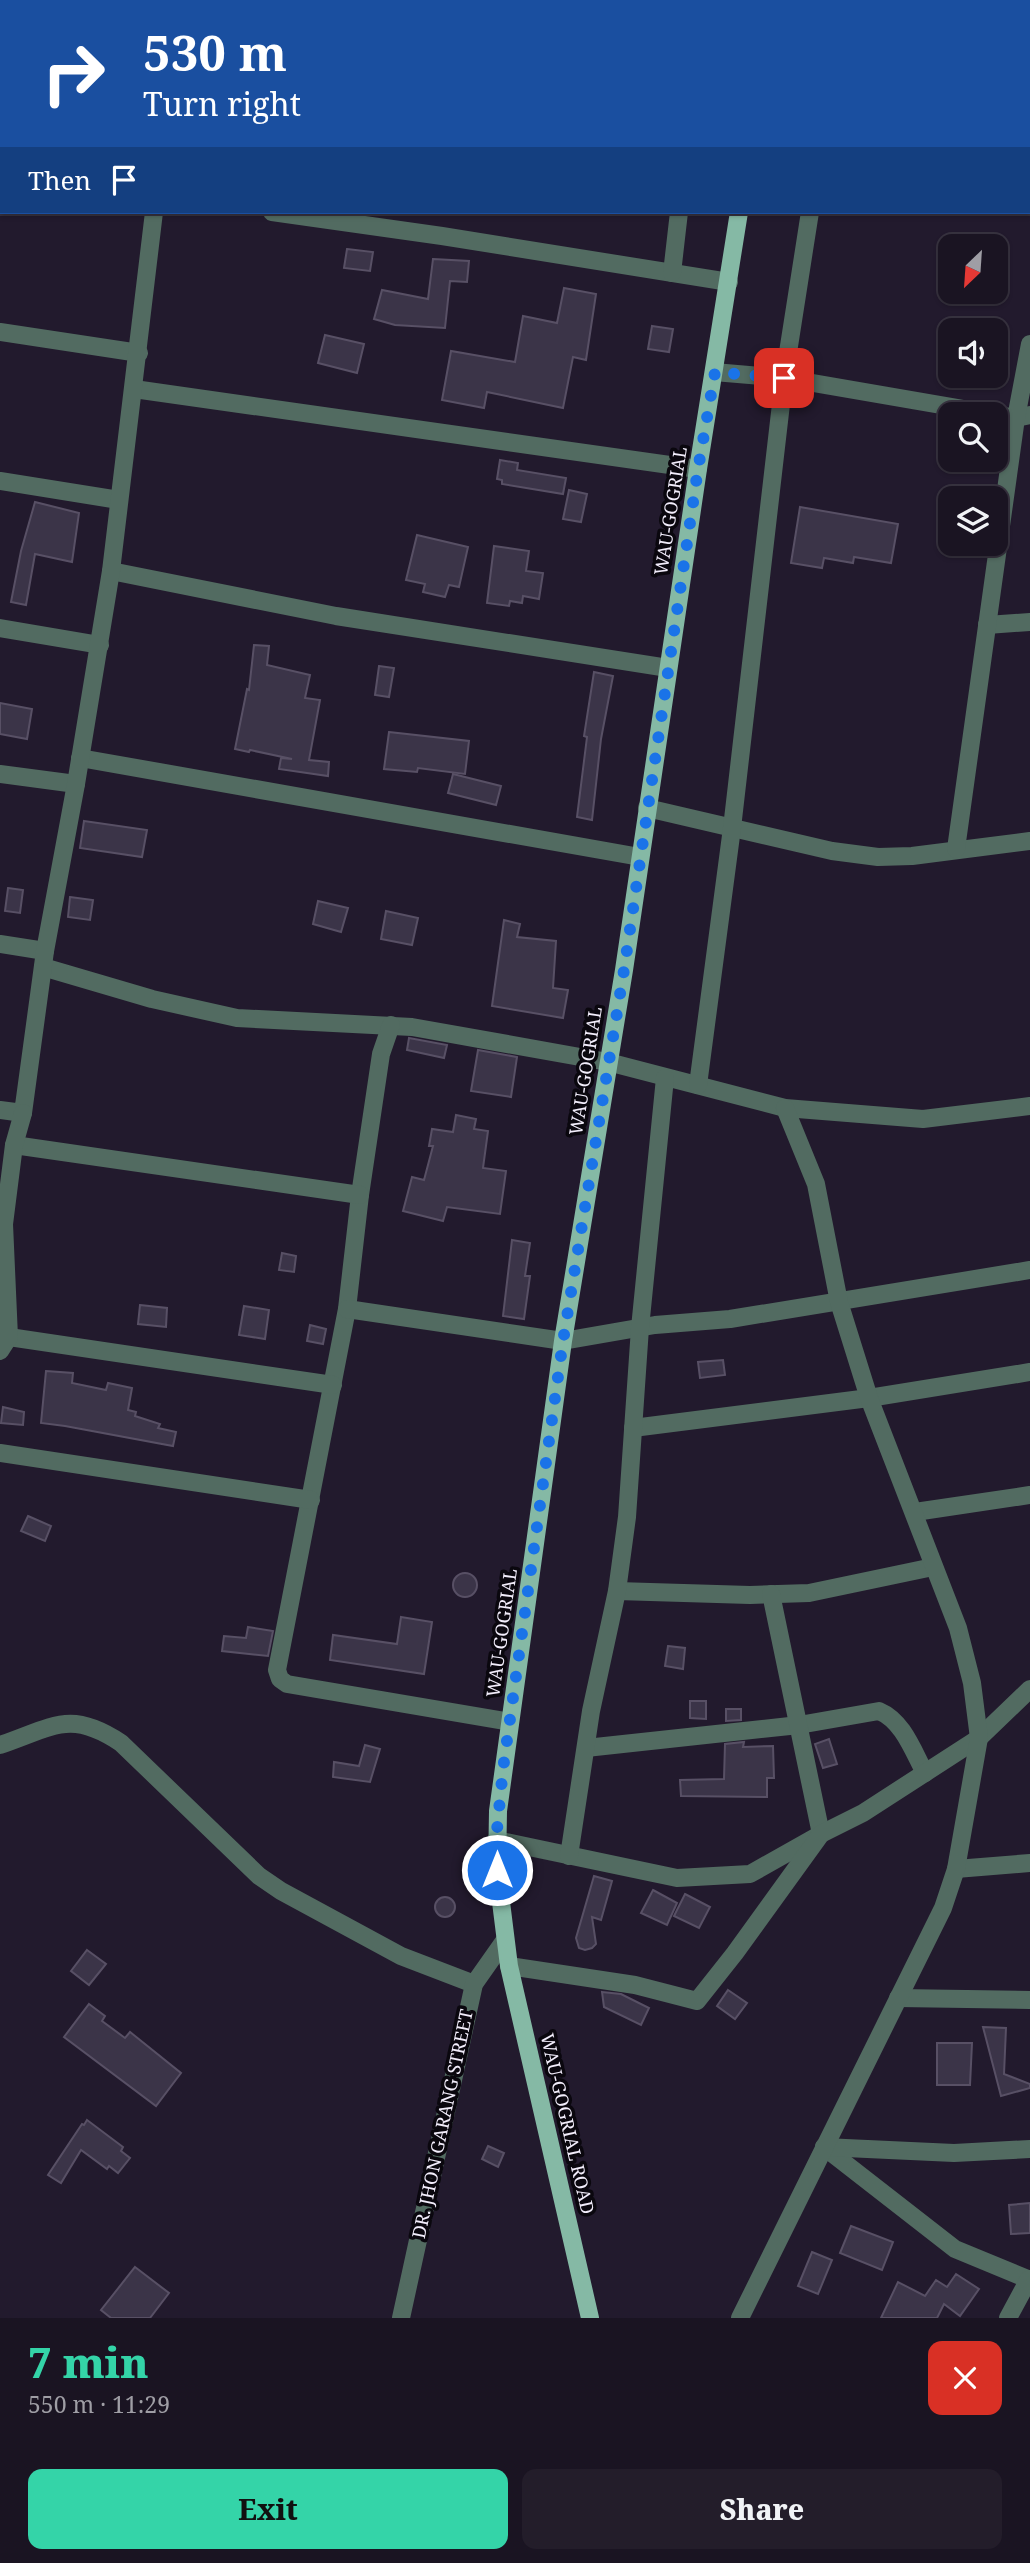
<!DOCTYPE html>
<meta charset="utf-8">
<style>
:root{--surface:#1a1422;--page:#231d2a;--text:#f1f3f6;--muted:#9f9ea5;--line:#383340;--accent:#34d4a8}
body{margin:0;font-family:"Noto Serif",serif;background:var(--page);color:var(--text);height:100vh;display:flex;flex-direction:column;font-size:26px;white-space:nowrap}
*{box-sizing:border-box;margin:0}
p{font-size:23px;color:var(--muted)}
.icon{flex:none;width:38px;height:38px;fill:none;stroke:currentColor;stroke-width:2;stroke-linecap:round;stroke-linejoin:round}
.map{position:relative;height:2318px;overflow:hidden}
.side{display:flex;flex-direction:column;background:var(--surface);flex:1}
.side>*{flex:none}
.guide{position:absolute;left:0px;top:0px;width:1031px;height:214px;box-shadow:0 2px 5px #0004,0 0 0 2px var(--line);background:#1a4fa0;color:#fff;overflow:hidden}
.needle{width:46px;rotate:205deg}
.controls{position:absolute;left:938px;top:234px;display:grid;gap:14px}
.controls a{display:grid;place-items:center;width:70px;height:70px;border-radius:14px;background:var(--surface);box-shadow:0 2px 5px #0004,0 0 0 2px var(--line);font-size:35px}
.pin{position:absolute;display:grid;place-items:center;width:60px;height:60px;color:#fff;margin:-30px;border-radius:14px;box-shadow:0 4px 10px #0006}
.me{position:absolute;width:77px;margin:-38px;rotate:0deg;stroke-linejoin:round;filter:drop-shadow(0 0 5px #0008)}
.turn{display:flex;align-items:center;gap:24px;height:147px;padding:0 28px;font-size:32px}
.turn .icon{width:91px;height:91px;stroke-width:2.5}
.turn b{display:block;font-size:49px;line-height:60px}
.then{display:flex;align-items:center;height:66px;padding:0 28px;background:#0003;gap:14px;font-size:26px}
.round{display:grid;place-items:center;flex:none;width:74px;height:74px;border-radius:14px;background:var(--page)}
.summary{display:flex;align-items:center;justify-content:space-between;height:119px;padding:0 28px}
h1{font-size:42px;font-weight:800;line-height:52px;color:var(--accent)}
.action{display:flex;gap:14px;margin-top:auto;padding:14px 28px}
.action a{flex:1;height:80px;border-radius:14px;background:var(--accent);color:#111;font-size:28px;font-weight:800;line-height:80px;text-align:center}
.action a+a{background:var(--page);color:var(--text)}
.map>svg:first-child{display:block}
.green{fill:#403155}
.building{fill:#3b3448;stroke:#585065;stroke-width:2}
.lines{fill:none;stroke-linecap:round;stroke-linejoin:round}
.minor{stroke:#526b61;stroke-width:18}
.major{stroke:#85b9a5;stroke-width:18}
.route{stroke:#1a73e8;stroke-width:12;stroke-dasharray:0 21.6}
.labels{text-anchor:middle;stroke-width:7;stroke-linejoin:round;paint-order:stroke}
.street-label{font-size:18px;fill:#f2edfb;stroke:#0a070e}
</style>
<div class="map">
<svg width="1030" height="2318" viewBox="0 0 1030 2318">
<rect width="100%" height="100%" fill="#221a2d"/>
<polygon class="green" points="253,0 534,0 253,2"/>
<g class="building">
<polygon points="347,249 373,252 370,271 344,268"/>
<polygon points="433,259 469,261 467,282 450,281 445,328 395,325 374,319 382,290 428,299"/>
<polygon points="564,288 596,294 586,360 573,357 563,408 487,392 484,408 442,400 451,351 515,362 523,316 557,323"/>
<polygon points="652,326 673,329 669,352 648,349"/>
<polygon points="325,335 364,344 357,373 318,363"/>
<polygon points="500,460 518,463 517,470 566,478 563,494 502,484 502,480 497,479"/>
<polygon points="569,490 587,494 581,522 563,519"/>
<polygon points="35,502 79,513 72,562 35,554 26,605 11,602 21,551"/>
<polygon points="800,507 898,524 891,563 854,557 853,563 824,558 822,568 791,563"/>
<polygon points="417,535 468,547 459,587 449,585 445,597 423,592 425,584 406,580"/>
<polygon points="494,546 529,551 526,571 543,573 539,599 523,596 522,603 510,601 509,606 487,603"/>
<polygon points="254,645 269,646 267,665 310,675 305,698 320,700 309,760 329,762 328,776 279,769 281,758 292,759 250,750 249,752 235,749 247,689 249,690"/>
<polygon points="379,666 394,668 389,697 375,695"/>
<polygon points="594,672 613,676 601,739 592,820 577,817 587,737 584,736"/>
<polygon points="0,703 32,709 27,739 0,734"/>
<polygon points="389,732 469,741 465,774 418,768 417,772 384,769"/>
<polygon points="453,774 501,786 496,805 448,793"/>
<polygon points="84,821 147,830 142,857 80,848"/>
<polygon points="8,888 23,890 20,913 5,911"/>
<polygon points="70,897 93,900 90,920 68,917"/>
<polygon points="318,901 348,908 341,932 313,924"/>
<polygon points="386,911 418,918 412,945 381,939"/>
<polygon points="504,920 520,924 517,937 556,941 553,988 568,990 563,1018 492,1006"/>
<polygon points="409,1038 447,1045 444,1058 407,1050"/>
<polygon points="478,1050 517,1057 511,1097 471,1091"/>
<polygon points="456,1115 476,1119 474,1129 488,1131 483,1168 506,1171 500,1214 447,1207 443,1221 403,1211 412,1177 424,1180 433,1146 429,1146 432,1129 453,1132"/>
<polygon points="512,1240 530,1243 525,1276 530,1276 524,1319 503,1316"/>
<polygon points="282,1253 296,1256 294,1272 279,1270"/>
<polygon points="140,1305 167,1308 166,1327 138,1324"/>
<polygon points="244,1306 269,1310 265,1339 239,1335"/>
<polygon points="310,1325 326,1329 323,1344 307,1341"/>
<polygon points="723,1360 725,1375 700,1378 698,1362"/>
<polygon points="46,1371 73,1373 72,1383 106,1390 108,1383 132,1388 128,1410 136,1412 135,1416 160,1424 158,1428 176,1432 173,1446 65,1426 41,1423"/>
<polygon points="3,1407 24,1412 23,1425 1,1423"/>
<polygon points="28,1516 51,1526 45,1541 21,1531"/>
<circle cx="465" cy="1585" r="12"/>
<polygon points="401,1617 432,1622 424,1674 330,1660 333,1635 397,1644"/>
<polygon points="248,1627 273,1631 268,1656 222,1651 224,1636 246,1638"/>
<polygon points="668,1646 685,1648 683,1669 665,1666"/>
<polygon points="690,1701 706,1701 706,1719 690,1718"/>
<polygon points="726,1709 741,1709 741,1720 726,1721"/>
<polygon points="829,1739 837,1764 823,1768 815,1744"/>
<polygon points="744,1742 743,1747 773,1746 774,1778 767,1778 767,1797 681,1796 680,1780 724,1779 725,1744"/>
<polygon points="365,1745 380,1749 370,1782 333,1777 334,1762 359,1766"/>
<polygon points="594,1876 612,1881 601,1920 592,1917 596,1944 592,1948 585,1950 579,1948 576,1938"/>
<polygon points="653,1890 677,1903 667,1925 641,1913"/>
<polygon points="685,1894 710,1907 699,1928 674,1916"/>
<circle cx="445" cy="1907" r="10"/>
<polygon points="87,1950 106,1964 89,1985 71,1971"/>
<polygon points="728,1990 747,2003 735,2019 717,2006"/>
<polygon points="602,1992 621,1994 649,2008 641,2025 604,2007"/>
<polygon points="89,2004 105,2016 102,2021 125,2038 130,2032 181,2073 156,2106 64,2037"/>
<polygon points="983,2027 1006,2028 1004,2074 1030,2084 1030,2088 1001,2096"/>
<polygon points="937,2043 972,2043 970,2085 937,2085"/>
<polygon points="87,2120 123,2147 121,2151 130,2158 118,2173 109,2166 107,2169 81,2150 61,2183 48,2175 82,2124 84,2125"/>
<polygon points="488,2146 504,2153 498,2167 482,2159"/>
<polygon points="1030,2203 1030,2233 1011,2234 1009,2205"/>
<polygon points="851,2226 893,2242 882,2270 840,2253"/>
<polygon points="812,2252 832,2260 818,2294 798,2286"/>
<polygon points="135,2267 169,2293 150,2318 111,2318 101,2310"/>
<polygon points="956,2274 979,2289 960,2316 944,2304 937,2318 881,2318 898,2282 925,2296 936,2280 947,2287"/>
</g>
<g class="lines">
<g class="minor">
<polyline points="181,2 181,0"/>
<polyline points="703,2 703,0"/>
<polyline points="842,2 843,0"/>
<polyline points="0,14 2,15"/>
<polyline points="0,174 2,174"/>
<polyline points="272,212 442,236 729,282"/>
<polyline points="672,273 679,212"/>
<polyline points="0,332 139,353"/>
<polyline points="714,372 784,378 1016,418 1030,415"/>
<polyline points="134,389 698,469"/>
<polyline points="0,481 119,500"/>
<polyline points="111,571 336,616 668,668"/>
<polyline points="987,625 1030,622"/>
<polyline points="0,628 100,645"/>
<polyline points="80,758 640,857"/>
<polyline points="0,774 76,784"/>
<polyline points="647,808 832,851 878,857 912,856 1030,841"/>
<polyline points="956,849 1016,418 1030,344"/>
<polyline points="0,944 45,951"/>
<polyline points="43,967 152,999 237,1018 412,1027 608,1062 785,1108 923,1119 1030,1106"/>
<polyline points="391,1025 381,1054 360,1195 347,1309 277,1670 280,1679 287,1684 510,1722"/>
<polyline points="698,1085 732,828 784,378 810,212"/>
<polyline points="0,1110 23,1113 45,951 76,784 111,571 154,212"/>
<polyline points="14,1145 360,1195"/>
<polyline points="347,1309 563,1341 655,1325 730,1319 1030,1270"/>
<polyline points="9,1337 333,1385"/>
<polyline points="0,1351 9,1337 4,1224 14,1145 23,1113"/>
<polyline points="633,1428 869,1398 1030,1372"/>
<polyline points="0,1453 311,1500"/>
<polyline points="915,1512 1030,1495"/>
<polyline points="617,1591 750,1595 809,1593 933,1567"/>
<path d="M0 1745C53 1727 70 1709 121 1743L259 1876 281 1891 401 1956 474 1984"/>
<path d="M586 1748 799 1725 879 1711C903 1721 913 1751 925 1773"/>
<polyline points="496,1840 677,1878 750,1874 821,1834 771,1594"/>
<polyline points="569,1856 591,1711 617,1591 627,1517 640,1328 665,1078"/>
<polyline points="956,1869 1030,1863"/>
<polyline points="509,1966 635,1985 697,2001 735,1953 821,1834 863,1813 979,1738 1030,1689"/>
<polyline points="898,1998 1030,2000"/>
<polyline points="824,2147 955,2249 1030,2280"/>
<polyline points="824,2147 954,2153 1030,2149"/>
<polyline points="401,2318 474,1984 505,1940"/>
<polyline points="740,2318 943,1908 956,1869 979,1738 972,1683 958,1628 869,1398 839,1302 816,1184 785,1108"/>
<polyline points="1008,2318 1029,2279"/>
</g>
<g class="major">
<polyline points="771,2 771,0"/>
<polyline points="590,2318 509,1966 497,1870 498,1811 563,1341 624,970 698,469 739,212"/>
</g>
</g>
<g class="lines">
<polyline class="route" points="497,1870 496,1840 503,1769 563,1341 624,970 698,469 715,372 784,378"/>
</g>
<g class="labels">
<g class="street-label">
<text transform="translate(671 511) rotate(-81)" y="6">WAU-GOGRIAL</text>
<text transform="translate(586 1071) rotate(-81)" y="6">WAU-GOGRIAL</text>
<text transform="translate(502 1633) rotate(-82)" y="6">WAU-GOGRIAL</text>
<text transform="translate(443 2124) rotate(-78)" y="6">DR. JHON GARANG STREET</text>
<text transform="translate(567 2124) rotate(77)" y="6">WAU-GOGRIAL ROAD</text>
</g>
</g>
</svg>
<div class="controls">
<a><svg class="needle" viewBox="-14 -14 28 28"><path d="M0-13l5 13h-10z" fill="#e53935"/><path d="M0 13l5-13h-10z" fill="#9f9ea5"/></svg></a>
<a><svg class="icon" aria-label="sound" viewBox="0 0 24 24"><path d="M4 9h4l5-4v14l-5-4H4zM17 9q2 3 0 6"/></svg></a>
<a><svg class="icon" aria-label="search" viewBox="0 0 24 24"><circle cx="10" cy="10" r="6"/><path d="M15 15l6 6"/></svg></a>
<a><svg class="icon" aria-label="layers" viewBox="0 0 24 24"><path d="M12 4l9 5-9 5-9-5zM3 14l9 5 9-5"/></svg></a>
</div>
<div class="pin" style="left:784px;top:378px;background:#d93025"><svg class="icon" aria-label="arrive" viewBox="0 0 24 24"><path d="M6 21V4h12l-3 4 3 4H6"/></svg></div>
<svg class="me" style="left:497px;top:1870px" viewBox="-20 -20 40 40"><circle r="17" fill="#1a73e8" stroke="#fff" stroke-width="3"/><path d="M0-11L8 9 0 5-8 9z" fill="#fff"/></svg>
<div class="guide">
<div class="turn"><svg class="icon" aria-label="right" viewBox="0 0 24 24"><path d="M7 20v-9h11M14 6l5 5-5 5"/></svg><div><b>530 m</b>Turn right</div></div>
<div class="then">Then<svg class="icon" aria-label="arrive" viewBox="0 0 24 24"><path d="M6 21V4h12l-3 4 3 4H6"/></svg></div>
</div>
</div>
<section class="side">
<div class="summary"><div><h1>7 min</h1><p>550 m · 11:29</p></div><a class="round" style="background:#d93025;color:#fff"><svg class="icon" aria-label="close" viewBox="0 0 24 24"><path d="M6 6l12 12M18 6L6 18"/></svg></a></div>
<div class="action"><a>Exit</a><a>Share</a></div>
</section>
